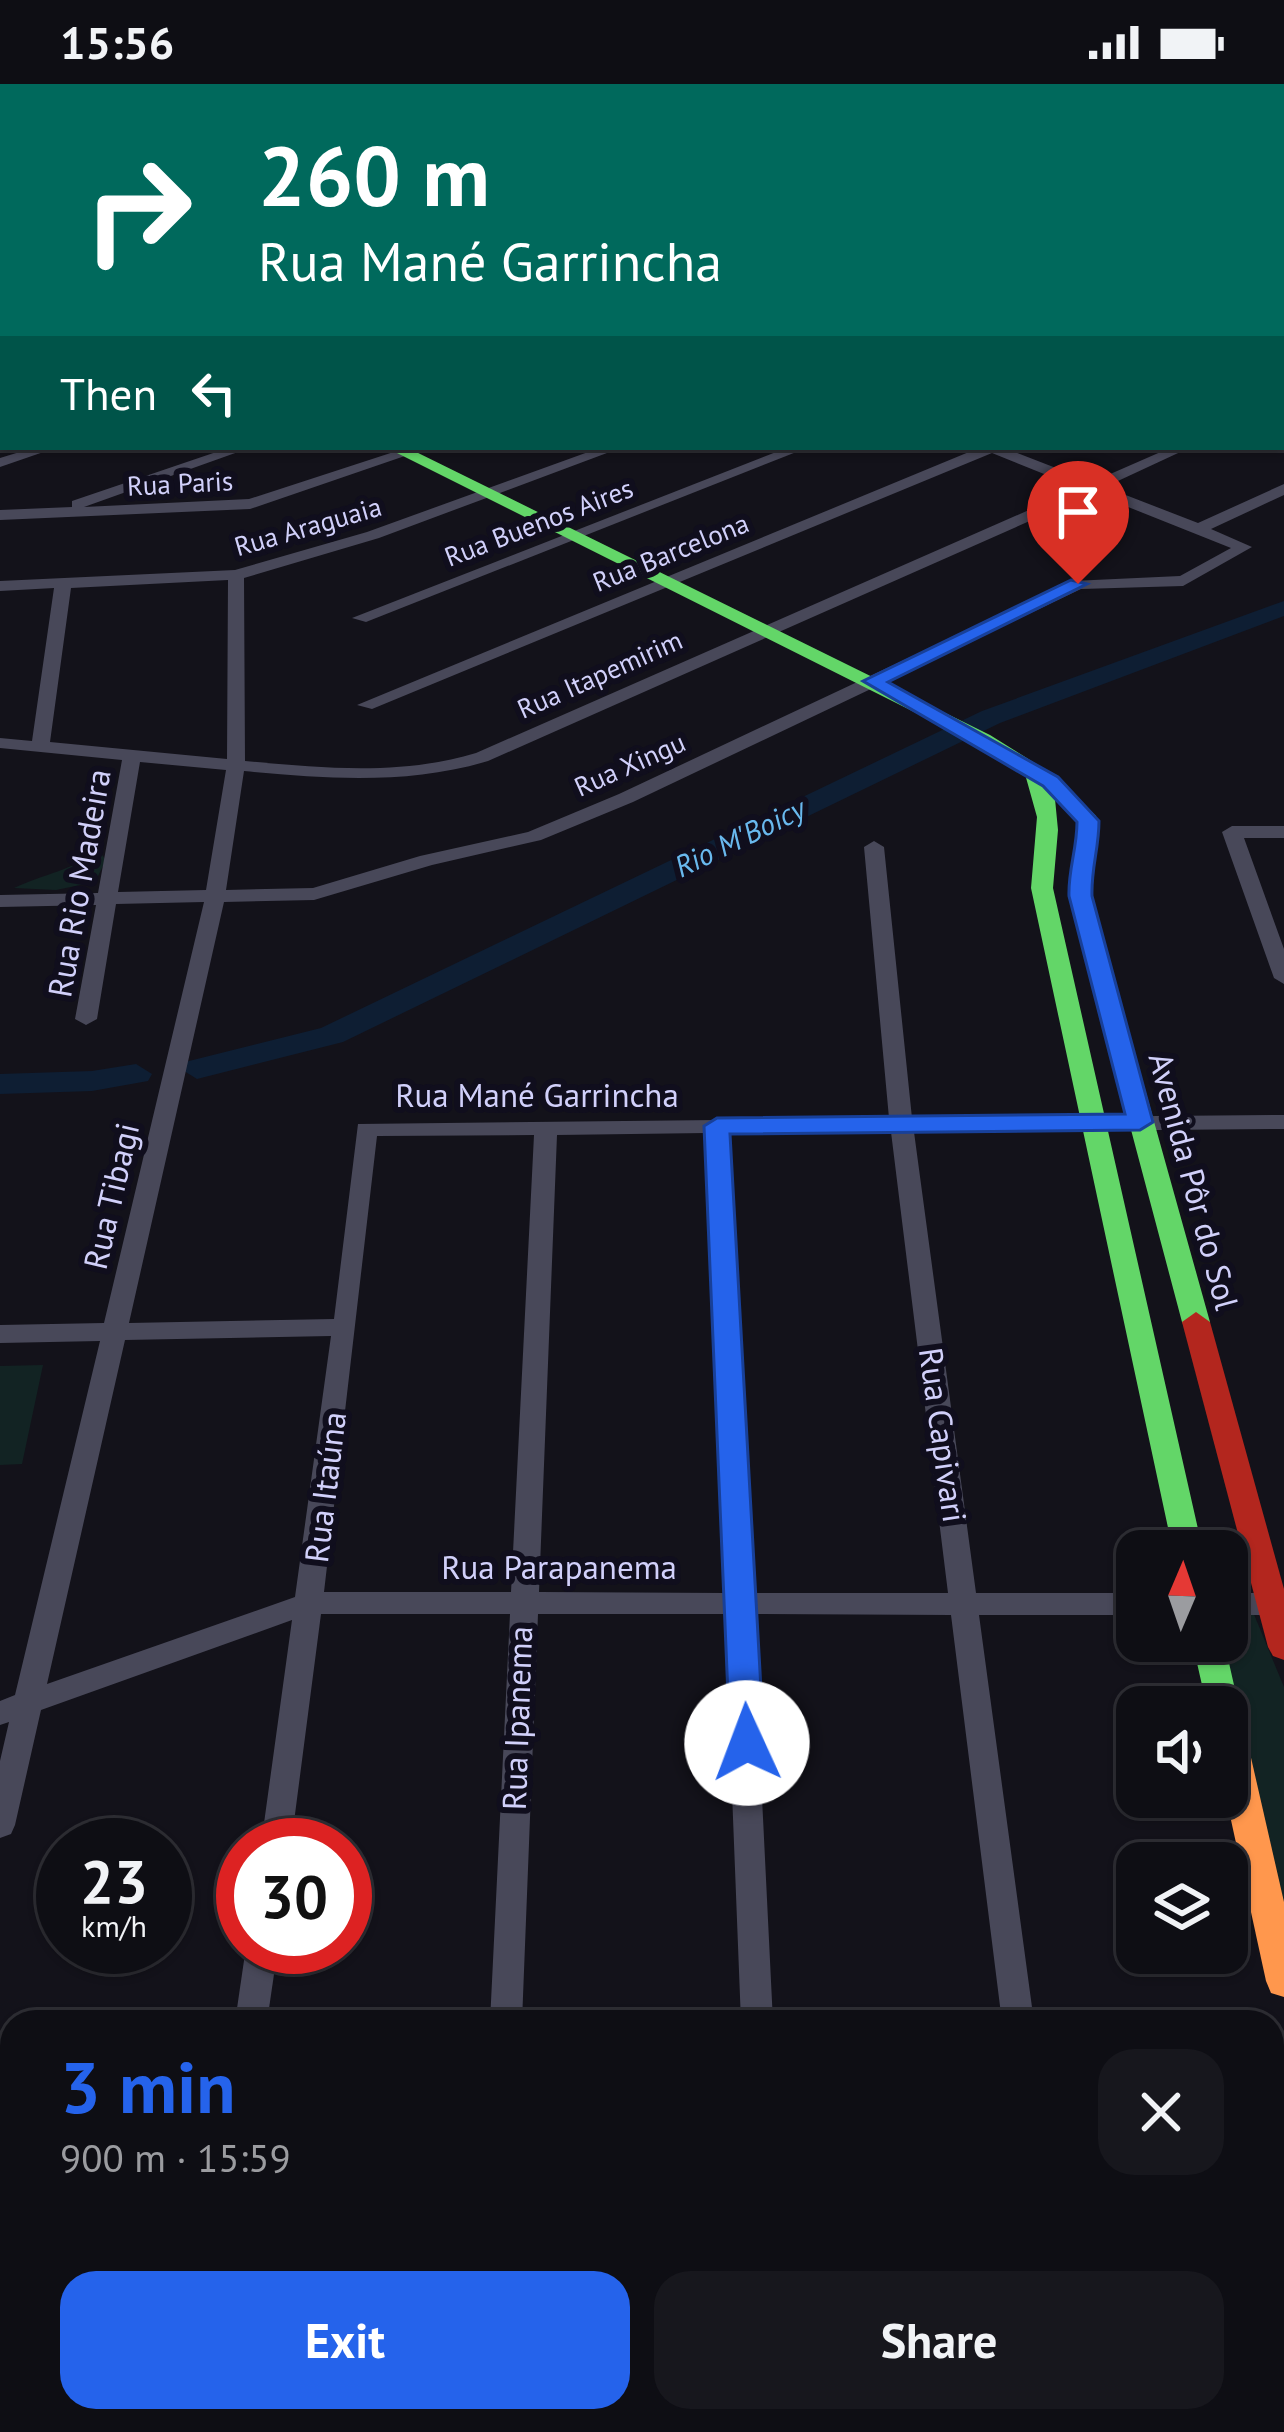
<!DOCTYPE html>
<meta charset="utf-8">
<style>
:root{--surface:#0e0e14;--page:#17171d;--text:#f1f3f6;--muted:#9b9ca0;--line:#2e2e34;--accent:#2563eb}
body{margin:0;font-family:"PT Sans",sans-serif;background:var(--page);color:var(--text);height:100vh;display:flex;flex-direction:column;font-size:45px;white-space:nowrap}
*{box-sizing:border-box;margin:0}
p{font-size:39px;color:var(--muted)}
.icon{flex:none;width:66px;height:66px;fill:none;stroke:currentColor;stroke-width:2;stroke-linecap:round;stroke-linejoin:round}
.map{position:relative;flex:1;overflow:hidden}
.drawer{position:absolute;left:0px;top:1926px;width:1284px;height:423px;display:flex;flex-direction:column;background:var(--surface);border-radius:36px 36px 0 0;box-shadow:0 3px 9px #0004,0 0 0 3px var(--line)}
.drawer>*{flex:none}
.hud{position:absolute;left:0px;top:0px;width:1284px;height:366px;box-shadow:0 3px 9px #0004,0 0 0 3px var(--line);background:#00695c;color:#fff;overflow:hidden}
.needle{width:78px;rotate:2deg}
.tools{position:absolute;left:1116px;top:1446px;display:grid;gap:24px}
.tools a{display:grid;place-items:center;width:132px;height:132px;border-radius:24px;background:var(--surface);box-shadow:0 3px 9px #0004,0 0 0 3px var(--line);font-size:60px}
.speed{position:absolute;left:36px;top:1734px;display:flex;gap:24px;font-size:60px;font-weight:700;text-align:center}
.speed>*{display:grid;place-content:center;width:156px;height:156px;border-radius:50%;background:var(--surface);box-shadow:0 3px 9px #0004,0 0 0 3px var(--line);line-height:1}
.speed small{font-size:30px;font-weight:400}
.speed .limit{border:18px solid #d22;background:#fff;color:#111}
.pin{position:absolute;display:grid;place-items:center;width:102px;height:102px;color:#fff;margin:-123px -51px;border-radius:50% 50% 50% 0;rotate:-45deg;box-shadow:0 0 12px #0007}
.pin .icon{rotate:45deg}
.me{position:absolute;width:132px;margin:-66px;rotate:358deg;stroke-linejoin:round;filter:drop-shadow(0 0 9px #0008)}
.turn{display:flex;align-items:center;gap:42px;height:252px;padding:0 60px;font-size:54px}
.turn .icon{width:156px;height:156px;stroke-width:2.5}
.turn b{display:block;font-size:84px;line-height:102px}
.then{display:flex;align-items:center;height:114px;padding:0 60px;background:#0003;gap:24px;font-size:45px}
.round{display:grid;place-items:center;flex:none;width:126px;height:126px;border-radius:36px;background:var(--page)}
.head{display:flex;align-items:center;justify-content:space-between;height:204px;padding:0 60px}
h1{font-size:72px;font-weight:700;line-height:90px;color:var(--accent)}
.primary-button{display:flex;gap:24px;margin-top:auto;padding:24px 60px}
.primary-button a{flex:1;height:138px;border-radius:36px;background:var(--accent);color:#fff;font-size:48px;font-weight:700;line-height:138px;text-align:center}
.primary-button a+a{background:var(--page);color:var(--text)}
.status{display:flex;justify-content:space-between;align-items:center;height:84px;padding:0 60px;background:var(--surface);direction:ltr}
.status svg{height:33px;fill:currentColor}
.map>svg:first-child{display:block}
.green{fill:#122323}
.lines{fill:none;stroke-linecap:round;stroke-linejoin:round}
.river{fill:#0e1e33;fill-rule:evenodd}
.street{fill:#484859;fill-rule:evenodd}
.fast{fill:#63d668;fill-rule:evenodd}
.slow{fill:#ff974d;fill-rule:evenodd}
.jam{fill:#b3261e;fill-rule:evenodd}
.route{fill:#2563eb;stroke:#184099;stroke-width:3}
.labels{text-anchor:middle;stroke-width:12;stroke-linejoin:round;paint-order:stroke}
.far-street-label{font-size:27px;fill:#d1d0fa;stroke:#100e1d}
.far-water-label{font-size:30px;font-style:italic;fill:#69b9ee;stroke:#100e1d}
.street-label{font-size:33px;fill:#d1d0fa;stroke:#100e1d}
</style>
<div class="status"><b>15:56</b><svg viewBox="0 0 49 12"><path d="M0 12V9h3v3zM5 12V6h3v6zM10 12V3h3v9zM15 12V0h3v12zM26 1h20v11H26zM47 4h2v5h-2z"/></svg></div>
<div class="map">
<svg width="1284" height="2348" viewBox="0 0 1284 2348">
<rect width="100%" height="100%" fill="#13121a"/>
<g class="green">
<path d="M99 767 106 776 95 798 56 806 14 804C44 790 72 786 99 767Z"/>
<polygon points="43,1281 22,1380 0,1381 0,1282"/>
<polygon points="1253,1528 1284,1603 1284,1848 1221,1566 1227,1557 1227,1534"/>
<polygon points="206,2337 459,2337 458,2348 204,2348"/>
</g>
<g class="lines">
<g class="river">
<polygon points="1284,517 1284,532 1000,639 343,958 197,995 181,985 185,978 321,944 982,627"/>
<polygon points="136,980 152,990 148,997 92,1007 0,1010 0,990 92,987"/>
</g>
<g class="street">
<polygon points="1284,15 1284,21 1281,22 1281,16"/>
<polygon points="0,26 3,27 3,34 0,33"/>
<polygon points="1281,64 1284,64 1281,71"/>
<rect x="0" y="100" width="3" height="7"/>
<polygon points="3,131 3,139 0,140 0,132"/>
<rect x="0" y="171" width="3" height="8"/>
<polygon points="1284,175 1284,183 1281,184 1281,176"/>
<polygon points="3,259 3,267 0,268 0,260"/>
<polygon points="3,313 3,321 0,322 0,314"/>
<polygon points="1284,315 1284,324 1281,325 1281,316"/>
<polygon points="36,363 58,363 0,383 0,374"/>
<polygon points="231,363 252,363 84,423 249,415 409,363 431,363 250,425 0,436 0,426 72,423 72,417"/>
<path d="M602 363H623L379 454 244 494 245 677C322 684 400 692 476 669L1079 404 992 369 372 625 357 621 981 363H1002L1092 398 1172 363H1191L1105 403 1198 439 1284 400V411L1211 445 1252 463 1183 502 1081 505 633 718 541 756 432 781 314 816 224 818 129 1239 334 1235 358 1040 889 1034 864 763 874 757 884 763 912 1034 1284 1031V1045L914 1048 976 1509H1137V1531H979L1034 1938H1002L951 1531 753 1530 773 1938H741L725 1530H538L522 1938H490L510 1530H321L291 1761H261L292 1536 41 1626 15 1741 11 1750 0 1754V1677L9 1638 0 1641V1617L15 1611 100 1257 0 1259V1241L104 1239 204 818 116 820 97 935 86 941 75 935 96 821 0 823V811L98 809 122 676 0 664V654L32 657 54 504 0 507V497L235 486 367 448ZM1093 409 1231 464 1180 492 1072 497 619 710 528 748 420 772 313 804 226 806 244 687C327 695 408 701 488 677ZM228 496 227 675 50 658 71 504ZM140 678 226 686 206 806 118 808ZM891 1048 948 1509H752L729 1049ZM706 1049 724 1509 539 1508 557 1051ZM534 1051 511 1508H324L377 1052ZM331 1252 295 1513 47 1600 125 1256Z"/>
<polygon points="789,363 809,363 366,538 352,534"/>
<polygon points="1232,742 1284,742 1284,754 1244,754 1284,865 1284,900 1274,894 1222,748"/>
<rect x="1227" y="1509" width="57" height="22"/>
<polygon points="246,1863 278,1863 267,1938 235,1938"/>
<rect x="1272" y="2197" width="12" height="36"/>
<polygon points="12,2267 12,2304 0,2308 0,2272"/>
<polygon points="176,2337 214,2337 212,2348 174,2348"/>
<polygon points="471,2337 509,2337 508,2348 470,2348"/>
<rect x="754" y="2337" width="38" height="11"/>
<polygon points="1049,2337 1087,2337 1089,2348 1051,2348"/>
</g>
<g class="fast">
<polygon points="176,0 188,0 175,3"/>
<polygon points="386,0 404,0 407,3 389,3"/>
<rect x="0" y="186" width="3" height="8"/>
<rect x="1281" y="236" width="3" height="9"/>
<polygon points="385,363 406,363 990,651 1057,693 1096,732 1091,812 1210,1238 1206,1245 1186,1245 1182,1238 1069,812 1077,738 1055,715 1058,746 1053,804 1203,1467 1173,1467 1031,804 1037,733 1025,690 976,659"/>
<polygon points="1192,1557 1224,1557 1239,1623 1235,1632 1227,1635 1227,1623 1207,1623"/>
</g>
<g class="slow">
<polygon points="224,0 241,0 244,3 227,3"/>
<polygon points="596,0 614,0 617,3 599,3"/>
<polygon points="3,153 3,161 0,162 0,154"/>
<polygon points="1227,1629 1239,1633 1244,1643 1284,1818 1284,1913 1271,1909 1266,1897 1226,1713"/>
</g>
<g class="jam">
<polygon points="566,0 563,3 545,3 548,0"/>
<polygon points="1196,1228 1210,1238 1284,1505 1284,1576 1273,1572 1268,1563 1182,1238"/>
</g>
</g>
<path class="route" d="M1071 496 1087 500 888 598 1058 693 1099 737C1099 764 1091 785 1092 812L1153 1038 1140 1046 730 1050 764 1659 759 1669 747 1673 735 1669 730 1659 704 1042 717 1034 1125 1030 1069 812C1068 786 1077 765 1077 738L1043 702 863 597Z"/>
<g class="labels">
<g class="far-street-label">
<text transform="translate(180 400) rotate(-3)" y="9">Rua Paris</text>
<text transform="translate(539 439) rotate(-21)" y="9">Rua Buenos Aires</text>
<text transform="translate(308 443) rotate(-16)" y="9">Rua Araguaia</text>
<text transform="translate(671 469) rotate(-22)" y="9">Rua Barcelona</text>
<text transform="translate(600 591) rotate(-24)" y="9">Rua Itapemirim</text>
<text transform="translate(630 681) rotate(-24)" y="9">Rua Xingu</text>
</g>
<g class="far-water-label">
<text transform="translate(740 754) rotate(-26)" y="10">Rio M'Boicy</text>
</g>
<g class="street-label">
<text transform="translate(79 799) rotate(-80)" y="12">Rua Rio Madeira</text>
<text x="537" y="1023">Rua Mané Garrincha</text>
<text transform="translate(1194 1097) rotate(75)" y="12">Avenida Pôr do Sol</text>
<text transform="translate(111 1112) rotate(-77)" y="12">Rua Tibagi</text>
<text transform="translate(943 1351) rotate(82)" y="12">Rua Capivari</text>
<text transform="translate(325 1403) rotate(-83)" y="12">Rua Itaúna</text>
<text x="559" y="1495">Rua Parapanema</text>
<text transform="translate(517 1634) rotate(-88)" y="12">Rua Ipanema</text>
</g>
</g>
</svg>
<div class="tools">
<a><svg class="needle" viewBox="-14 -14 28 28"><path d="M0-13l5 13h-10z" fill="#e53935"/><path d="M0 13l5-13h-10z" fill="#9b9ca0"/></svg></a>
<a><svg class="icon" aria-label="sound" viewBox="0 0 24 24"><path d="M4 9h4l5-4v14l-5-4H4zM17 9q2 3 0 6"/></svg></a>
<a><svg class="icon" aria-label="layers" viewBox="0 0 24 24"><path d="M12 4l9 5-9 5-9-5zM3 14l9 5 9-5"/></svg></a>
</div>
<div class="speed"><div>23<small>km/h</small></div><div class="limit">30</div></div>
<div class="pin" style="left:1078px;top:500px;background:#d93025"><svg class="icon" aria-label="arrive" viewBox="0 0 24 24"><path d="M6 21V4h12l-3 4 3 4H6"/></svg></div>
<svg class="me" style="left:747px;top:1659px" viewBox="-20 -20 40 40"><circle r="19" fill="#fff"/><path d="M0-13L10 11 0 6-10 11z" fill="#2563eb"/></svg>
<div class="hud">
<div class="turn"><svg class="icon" aria-label="right" viewBox="0 0 24 24"><path d="M7 20v-9h11M14 6l5 5-5 5"/></svg><div><b>260 m</b>Rua Mané Garrincha</div></div>
<div class="then">Then<svg class="icon" aria-label="left" viewBox="0 0 24 24"><path d="M17 20v-9H6M10 6l-5 5 5 5"/></svg></div>
</div>
<section class="drawer">
<div class="head"><div><h1>3 min</h1><p>900 m · 15:59</p></div><a class="round"><svg class="icon" aria-label="close" viewBox="0 0 24 24"><path d="M6 6l12 12M18 6L6 18"/></svg></a></div>
<div class="primary-button"><a>Exit</a><a>Share</a></div>
</section>
</div>
